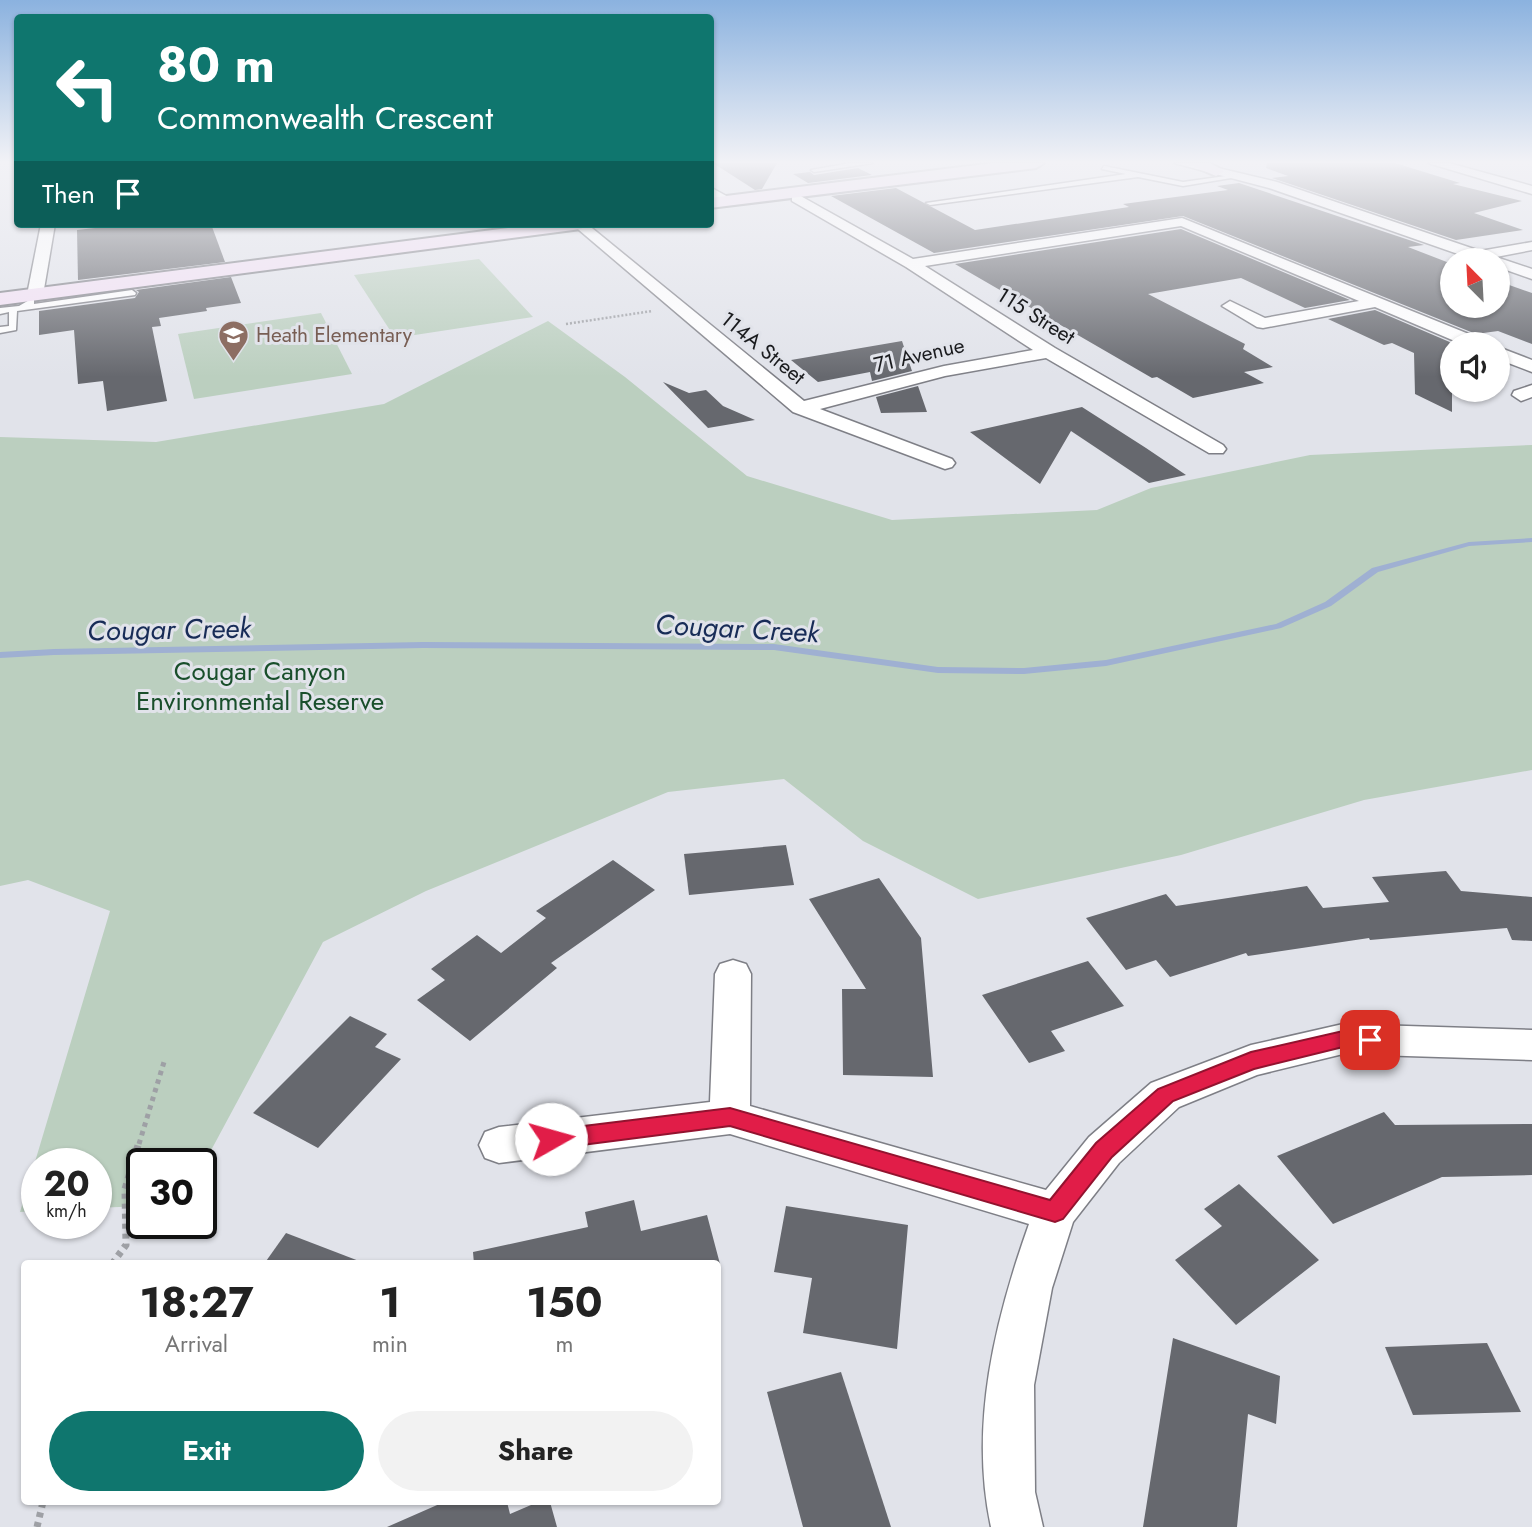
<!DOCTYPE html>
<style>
:root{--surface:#fff;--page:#f2f2f2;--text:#222;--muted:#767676;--accent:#0f766e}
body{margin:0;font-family:Jost,sans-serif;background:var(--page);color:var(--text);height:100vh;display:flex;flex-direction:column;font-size:26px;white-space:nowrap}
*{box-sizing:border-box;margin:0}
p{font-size:23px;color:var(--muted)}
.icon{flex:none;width:38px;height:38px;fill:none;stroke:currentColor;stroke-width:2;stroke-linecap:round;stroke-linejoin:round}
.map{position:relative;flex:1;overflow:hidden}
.sheet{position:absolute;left:21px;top:1260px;width:700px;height:245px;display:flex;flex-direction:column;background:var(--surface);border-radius:7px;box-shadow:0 2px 5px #0004}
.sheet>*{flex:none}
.top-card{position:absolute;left:14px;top:14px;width:700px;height:214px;border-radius:7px;box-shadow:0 2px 5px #0004;background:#0f766e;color:#fff;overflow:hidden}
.needle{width:46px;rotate:336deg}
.buttons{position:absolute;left:1440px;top:248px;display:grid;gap:14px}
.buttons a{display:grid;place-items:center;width:70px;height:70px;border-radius:50%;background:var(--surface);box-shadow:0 2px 5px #0004;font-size:35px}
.speed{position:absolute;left:21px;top:1148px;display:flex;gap:14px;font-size:35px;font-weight:700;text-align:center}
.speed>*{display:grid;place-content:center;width:91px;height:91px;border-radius:50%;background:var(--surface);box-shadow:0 2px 5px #0004;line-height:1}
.speed small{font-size:18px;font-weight:400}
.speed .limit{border:4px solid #111;border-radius:10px;background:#fff;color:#111}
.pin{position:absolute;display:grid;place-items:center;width:60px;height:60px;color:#fff;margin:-30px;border-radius:14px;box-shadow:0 4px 10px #0006}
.me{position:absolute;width:77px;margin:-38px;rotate:83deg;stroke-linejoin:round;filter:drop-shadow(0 0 5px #0008)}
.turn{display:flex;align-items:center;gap:24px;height:147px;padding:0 28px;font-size:32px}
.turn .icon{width:91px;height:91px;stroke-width:2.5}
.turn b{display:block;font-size:49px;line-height:60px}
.then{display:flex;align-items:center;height:66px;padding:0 28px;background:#0003;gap:14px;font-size:26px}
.eta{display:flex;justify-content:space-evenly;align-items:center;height:119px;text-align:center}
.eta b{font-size:42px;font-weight:700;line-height:49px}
.button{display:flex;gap:14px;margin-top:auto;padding:14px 28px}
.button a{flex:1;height:80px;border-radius:42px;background:var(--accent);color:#fff;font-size:28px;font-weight:700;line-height:80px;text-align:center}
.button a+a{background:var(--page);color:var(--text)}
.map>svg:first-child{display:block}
.green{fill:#bbcfbf}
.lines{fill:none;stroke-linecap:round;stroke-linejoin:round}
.stream{fill:#9fb0d2;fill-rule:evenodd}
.building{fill:#66686e}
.service-casing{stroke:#7e7f86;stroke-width:3}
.minor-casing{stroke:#7e7f86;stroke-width:3}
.secondary-casing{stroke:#7e7f86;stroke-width:4}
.path-far2{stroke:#9ea0a5;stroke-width:2.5;stroke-dasharray:2 2;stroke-linecap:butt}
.path-far1{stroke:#9ea0a5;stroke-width:5;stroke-dasharray:4.5 4.5;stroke-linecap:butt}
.path{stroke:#9ea0a5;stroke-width:7;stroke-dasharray:5 5;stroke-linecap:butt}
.service{fill:#fff;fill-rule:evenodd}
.minor{fill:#fff;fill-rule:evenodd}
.secondary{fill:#f2e0f4;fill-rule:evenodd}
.route{fill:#e11d48;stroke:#92132f;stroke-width:2}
.labels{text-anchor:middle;stroke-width:6;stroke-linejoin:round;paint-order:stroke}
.far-street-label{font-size:21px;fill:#1a1b1e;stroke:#e1e3ea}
.far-education-label{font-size:21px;fill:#785e54;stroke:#e1e3ea;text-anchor:start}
.park-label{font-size:26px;fill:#194f2b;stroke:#e1e3ea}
.water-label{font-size:28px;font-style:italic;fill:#182c57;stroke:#e1e3ea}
</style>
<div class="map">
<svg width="1532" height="1527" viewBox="0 0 1532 1527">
<rect width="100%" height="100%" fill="#e1e3ea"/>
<g class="green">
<polygon points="479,259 533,317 395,338 354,275"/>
<polygon points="321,313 352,374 194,399 178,334"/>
<polygon points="548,321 625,377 747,476 892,520 1097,510 1151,488 1310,455 1532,445 1532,770 1364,800 1181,855 978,899 863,841 784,779 668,792 426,891 323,942 201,1169 201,1164 142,1164 142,1206 96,1208 96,1164 37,1164 37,1211 20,1212 110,911 28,880 0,886 0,437 156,442 384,404"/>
</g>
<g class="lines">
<polygon class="stream" points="1532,538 1532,542 1469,546 1378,572 1331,606 1281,628 1106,666 1024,674 938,673 774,650 423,648 54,655 0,658 0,652 54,649 423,642 774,644 938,667 1024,668 1106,660 1276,624 1325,602 1372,568 1469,542"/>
</g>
<g class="building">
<polygon points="713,163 777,163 762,189 755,190"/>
<polygon points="1267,163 1395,163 1460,183 1453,184 1522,201 1474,213 1523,230 1456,240 1272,178 1288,176 1266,168"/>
<polygon points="858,168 872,175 808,183 793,174 810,172 814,175"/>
<polygon points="1239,183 1424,245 1408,247 1452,264 1452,306 1498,306 1498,281 1532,293 1532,344 1498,331 1476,334 1183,216 934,253 831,196 896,188 975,230 1129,207 1123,204 1228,190 1217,186"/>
<polygon points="131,224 211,224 225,262 78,280 77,230"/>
<polygon points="1181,229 1350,300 1305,308 1241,278 1148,294 1245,344 1243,349 1273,367 1244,372 1264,383 1193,398 1157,377 1152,378 955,264"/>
<polygon points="231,277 241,303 206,308 207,311 159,318 161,326 152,327 167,401 107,411 103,381 78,384 74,330 39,335 39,311 135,298 139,292 136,290"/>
<polygon points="1375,310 1452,343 1452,412 1415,394 1414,353 1392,343 1384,345 1328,319"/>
<polygon points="902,341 912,371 872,381 870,372 818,382 791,360"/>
<polygon points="663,382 689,393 706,390 723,406 755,420 708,428"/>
<polygon points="918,386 927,412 881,413 876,397"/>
<polygon points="1082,407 1146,448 1186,475 1149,483 1071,431 1040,484 970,432"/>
<polygon points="786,845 794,885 689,895 684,854"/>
<polygon points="613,860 655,890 551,963 557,968 470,1041 417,1000 445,980 431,969 477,935 501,953 546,918 536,911"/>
<polygon points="1446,871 1461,891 1532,897 1532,941 1512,940 1507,928 1370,940 1369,938 1248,956 1246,953 1170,977 1156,960 1126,970 1086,918 1166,894 1176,906 1307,886 1323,908 1389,902 1372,877"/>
<polygon points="879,878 921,938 933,1077 843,1075 842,989 866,989 809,899"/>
<polygon points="1088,961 1124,1006 1051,1031 1065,1051 1029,1063 982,995"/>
<polygon points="350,1016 387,1034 375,1047 401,1059 318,1148 253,1113"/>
<polygon points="1384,1112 1395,1125 1532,1124 1532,1175 1442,1177 1333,1224 1277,1156"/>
<polygon points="1239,1184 1319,1260 1236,1325 1175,1260 1222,1226 1204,1209"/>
<polygon points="634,1200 641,1231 707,1215 720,1264 474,1264 473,1252 588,1227 585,1212"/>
<polygon points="786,1206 908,1225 897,1349 803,1333 812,1278 774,1272"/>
<polygon points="286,1233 359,1261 358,1264 264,1264"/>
<polygon points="1173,1338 1280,1376 1276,1424 1248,1414 1237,1527 1143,1527"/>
<polygon points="1487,1343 1521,1412 1413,1415 1385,1347"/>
<polygon points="841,1372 891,1527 803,1527 767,1392"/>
<polygon points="444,1502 507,1502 510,1514 538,1502 550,1502 557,1527 387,1527"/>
</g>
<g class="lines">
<defs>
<g id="service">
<polygon points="851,163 873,163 814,172 811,170"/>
<polygon points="1104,166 1183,182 1240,174 1243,176 1183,186 1138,177 930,205 926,203 1126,174 1102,169"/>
<polygon points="132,290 136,293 135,295 17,311 16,330 0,333 0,327 9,326 9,312 0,314 0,308 19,306 31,299 34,300 34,304"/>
</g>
<g id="minor">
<polygon points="1174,163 1197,163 1277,182 1480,251 1532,242 1532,250 1496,257 1532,269 1532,279 1498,267 1498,261 1478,261 1269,188"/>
<polygon points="1428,163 1449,163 1532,186 1532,194"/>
<polygon points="710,187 730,198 730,204 720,204 710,197"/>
<polygon points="797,194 913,259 1182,218 1486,341 1489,345 1464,345 1375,307 1263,328 1257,327 1222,306 1230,301 1265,318 1359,301 1181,226 925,266 1055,348 1223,445 1226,449 1223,453 1209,453 1046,358 945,376 820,409 952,459 955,463 952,467 945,469 793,412 572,224 587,224 804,401 944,366 1033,350 906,267 792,201 792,195"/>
<polygon points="41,224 55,224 43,295 35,300 27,295"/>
<polygon points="1498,347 1532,360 1532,372 1498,359"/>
<polygon points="1532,385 1532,397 1521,401 1512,395 1514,391"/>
<path d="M733 960 746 964 751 974 750 1106 1046 1190 1089 1137 1151 1083 1251 1045 1343 1024 1532 1030V1060L1343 1054 1257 1075 1179 1107 1119 1163 1073 1222 1052 1288 1034 1385 1035 1492 1043 1527H991C969 1425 995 1320 1029 1224L730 1134 499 1163 485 1158 479 1145 485 1132 499 1127 710 1102 715 974 720 964Z"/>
</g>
<g id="secondary">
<polygon points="994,163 1044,163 1036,168 710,208 710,198"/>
<polygon points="1186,163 1210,163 1224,171 1216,176"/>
<polygon points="539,224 590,224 581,229 0,305 0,293"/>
</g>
</defs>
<use href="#service" class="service-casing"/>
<use href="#minor" class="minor-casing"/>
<use href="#secondary" class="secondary-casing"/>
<polyline class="path-far2" points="566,324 652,311"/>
<polyline class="path-far1" points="139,1144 164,1062"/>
<g class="path">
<polyline points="112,1264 126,1245 125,1189 139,1142"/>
<polyline points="37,1527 43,1502"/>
</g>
<use href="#service" class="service"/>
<use href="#minor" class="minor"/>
<use href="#secondary" class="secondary"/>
</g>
<linearGradient id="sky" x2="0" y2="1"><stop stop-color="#8bb2df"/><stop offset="0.43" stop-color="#f2f2f6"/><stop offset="1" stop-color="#f2f2f6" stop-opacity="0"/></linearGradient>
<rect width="1532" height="377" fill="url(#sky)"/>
<polygon class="route" points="1343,1031 1377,1034 1380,1040 1377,1046 1343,1047 1254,1069 1173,1101 1112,1157 1063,1219 1055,1222 730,1126 551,1149 543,1146 540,1139 543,1132 551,1130 730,1108 1050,1200 1096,1143 1158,1089 1251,1052"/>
<defs>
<symbol id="school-pin" viewBox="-11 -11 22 30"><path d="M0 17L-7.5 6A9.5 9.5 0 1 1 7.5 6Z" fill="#8d6e63" stroke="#e1e3ea"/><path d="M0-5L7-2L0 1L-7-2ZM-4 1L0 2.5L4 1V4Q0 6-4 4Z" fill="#fff"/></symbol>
</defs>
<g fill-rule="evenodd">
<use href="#school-pin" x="216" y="318" width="35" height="47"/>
</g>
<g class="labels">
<g class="far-street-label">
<text transform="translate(1036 316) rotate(32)" y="7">115 Street</text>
<text transform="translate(763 348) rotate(39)" y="7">114A Street</text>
<text transform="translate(919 355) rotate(-13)" y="7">71 Avenue</text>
</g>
<g class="far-education-label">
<text x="256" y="342">Heath Elementary</text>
</g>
<g class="park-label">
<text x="260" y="680">Cougar Canyon<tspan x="260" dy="30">Environmental Reserve</tspan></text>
</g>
<g class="water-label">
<text transform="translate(737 628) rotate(3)" y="10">Cougar Creek</text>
<text transform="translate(169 629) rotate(-1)" y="10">Cougar Creek</text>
</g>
</g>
</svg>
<div class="buttons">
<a><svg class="needle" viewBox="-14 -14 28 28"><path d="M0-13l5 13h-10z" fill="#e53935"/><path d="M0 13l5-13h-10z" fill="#767676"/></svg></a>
<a><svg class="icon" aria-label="sound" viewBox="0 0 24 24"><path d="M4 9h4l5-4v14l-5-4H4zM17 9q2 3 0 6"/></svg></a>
</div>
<div class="speed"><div>20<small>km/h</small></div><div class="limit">30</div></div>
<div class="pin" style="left:1370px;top:1040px;background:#d93025"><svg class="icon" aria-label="arrive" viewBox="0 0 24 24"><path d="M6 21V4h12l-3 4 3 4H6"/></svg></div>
<svg class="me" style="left:551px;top:1139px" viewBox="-20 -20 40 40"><circle r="19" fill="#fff"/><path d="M0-13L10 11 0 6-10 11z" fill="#e11d48"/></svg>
<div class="top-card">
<div class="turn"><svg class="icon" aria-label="left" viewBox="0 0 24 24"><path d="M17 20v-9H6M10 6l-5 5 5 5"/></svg><div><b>80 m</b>Commonwealth Crescent</div></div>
<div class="then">Then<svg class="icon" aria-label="arrive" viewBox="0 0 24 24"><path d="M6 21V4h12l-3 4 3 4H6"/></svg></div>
</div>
<section class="sheet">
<div class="eta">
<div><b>18:27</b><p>Arrival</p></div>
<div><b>1</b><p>min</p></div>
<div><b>150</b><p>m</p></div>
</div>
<div class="button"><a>Exit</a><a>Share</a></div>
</section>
</div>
